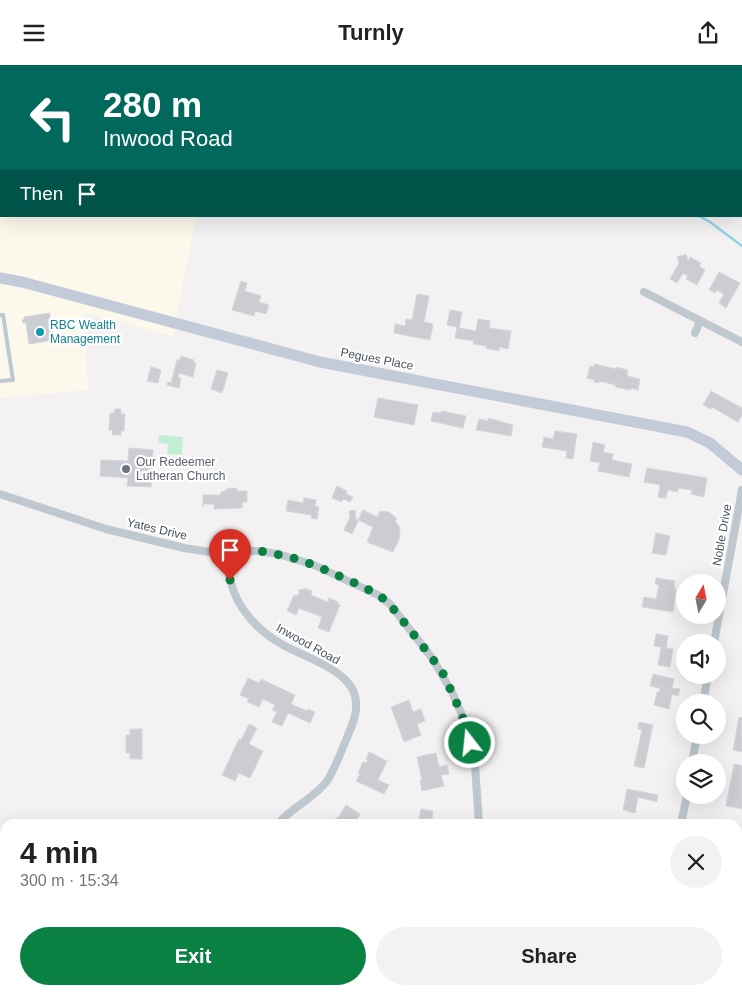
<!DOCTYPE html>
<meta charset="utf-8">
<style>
:root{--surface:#fff;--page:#f2f2f2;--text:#222;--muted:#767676;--accent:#0b8043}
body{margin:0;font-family:Arial,sans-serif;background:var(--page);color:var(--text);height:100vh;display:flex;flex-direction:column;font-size:19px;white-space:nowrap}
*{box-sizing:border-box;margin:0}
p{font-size:16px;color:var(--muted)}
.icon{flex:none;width:28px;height:28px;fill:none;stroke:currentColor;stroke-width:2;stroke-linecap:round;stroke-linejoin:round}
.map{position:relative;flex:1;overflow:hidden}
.panel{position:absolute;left:0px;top:754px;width:742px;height:176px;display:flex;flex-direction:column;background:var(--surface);border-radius:15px 15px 0 0;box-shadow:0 5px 20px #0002}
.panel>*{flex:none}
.hud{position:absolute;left:0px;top:0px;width:742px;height:152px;box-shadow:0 5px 20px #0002;background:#00695c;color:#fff;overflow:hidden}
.needle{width:32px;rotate:10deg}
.tools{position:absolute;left:676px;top:509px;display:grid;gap:10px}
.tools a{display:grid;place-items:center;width:50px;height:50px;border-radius:50%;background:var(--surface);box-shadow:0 5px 20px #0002;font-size:25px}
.pin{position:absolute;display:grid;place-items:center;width:42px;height:42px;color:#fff;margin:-51px -21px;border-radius:50% 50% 50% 0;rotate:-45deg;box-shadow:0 0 5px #0007}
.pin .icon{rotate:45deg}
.me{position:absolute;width:55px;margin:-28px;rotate:344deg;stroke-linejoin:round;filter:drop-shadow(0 0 4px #0008)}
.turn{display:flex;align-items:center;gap:18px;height:105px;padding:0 20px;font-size:22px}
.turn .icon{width:65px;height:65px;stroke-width:2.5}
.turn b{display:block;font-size:35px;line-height:42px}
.then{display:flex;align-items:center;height:48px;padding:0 20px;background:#0003;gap:10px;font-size:19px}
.round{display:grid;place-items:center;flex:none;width:52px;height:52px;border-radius:26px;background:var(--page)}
.head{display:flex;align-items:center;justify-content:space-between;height:85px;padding:0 20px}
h1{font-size:30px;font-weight:700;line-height:38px}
.button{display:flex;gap:10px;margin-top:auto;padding:10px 20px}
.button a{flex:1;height:58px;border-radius:30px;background:var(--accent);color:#fff;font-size:20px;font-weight:700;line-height:58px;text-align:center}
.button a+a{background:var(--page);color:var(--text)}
header{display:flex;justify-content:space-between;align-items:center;height:65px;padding:0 20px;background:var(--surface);font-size:22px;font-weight:700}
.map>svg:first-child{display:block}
.commercial{fill:#fcf8ec}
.green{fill:#c1eed5}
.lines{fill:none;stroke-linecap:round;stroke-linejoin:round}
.stream{stroke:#90d2ea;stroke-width:2.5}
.building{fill:#cbcdd3;stroke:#d5d7dc}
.lane{stroke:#bfc7cf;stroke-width:4}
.street{stroke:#bfc7cf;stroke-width:8}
.secondary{stroke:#c2cbd7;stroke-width:11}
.route{stroke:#0b8043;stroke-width:9;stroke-dasharray:0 16.2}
.culture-dot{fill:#0f9aa8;stroke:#fff;stroke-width:2}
.worship-dot{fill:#6b7280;stroke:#fff;stroke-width:2}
.labels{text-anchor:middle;stroke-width:4.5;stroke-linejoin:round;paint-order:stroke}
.culture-label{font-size:12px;fill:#0d838f;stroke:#fff;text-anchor:start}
.street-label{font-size:12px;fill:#49535e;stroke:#fff}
.worship-label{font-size:12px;fill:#5b616d;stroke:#fff;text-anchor:start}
</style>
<header><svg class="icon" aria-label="menu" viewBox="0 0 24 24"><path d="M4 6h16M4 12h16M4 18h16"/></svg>Turnly<svg class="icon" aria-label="share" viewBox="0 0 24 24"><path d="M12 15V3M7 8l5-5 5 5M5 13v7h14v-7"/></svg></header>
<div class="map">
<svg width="742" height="929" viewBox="0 0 742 929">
<rect width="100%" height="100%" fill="#f3f1f1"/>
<polygon class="commercial" points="0,121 1,151 188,151 196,153 173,271 83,247 88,325 0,333"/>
<polygon class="green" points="159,370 183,372 182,390 167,389 168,379 158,378"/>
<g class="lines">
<g class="stream">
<polyline points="412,0 413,1"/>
<polyline points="699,151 710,157 742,181"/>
</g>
</g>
<g class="building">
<polygon points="686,189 688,196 690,192 701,198 699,201 705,205 697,220 686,214 688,211 683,208 677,218 670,214 679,198 677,192"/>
<polygon points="719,207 740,218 726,243 719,238 724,229 717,225 715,228 709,225"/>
<polygon points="241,216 247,218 245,226 261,231 259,237 269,240 266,249 255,246 254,251 232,245"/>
<polygon points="417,229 429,231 424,257 433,259 430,275 394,268 395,259 405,261 406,254 412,255"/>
<polygon points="450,245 462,247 459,263 476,266 478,254 490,256 489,263 511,266 508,284 499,282 499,286 486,283 487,281 473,279 474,276 455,273 457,262 447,260"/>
<polygon points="50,248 50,254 55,253 56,259 51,259 54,275 29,279 26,258 23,258 22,255 25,254 24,252"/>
<polygon points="181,291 194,295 193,297 196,298 193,312 179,308 178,312 181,313 179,323 167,320 168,317 171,318 177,295 180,295"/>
<polygon points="594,299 616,304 616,302 628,305 627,311 640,314 638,325 631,323 631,325 615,322 616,320 599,316 599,318 594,317 594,315 587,313 590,301 594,302"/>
<polygon points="151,302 161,305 158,318 147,316"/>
<polygon points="217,305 228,308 222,328 211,324"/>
<polygon points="711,326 742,343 742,350 738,357 712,342 711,344 703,340"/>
<polygon points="378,333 418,340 414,360 374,352"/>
<polygon points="115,344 121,344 121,349 125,349 124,366 121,366 121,370 112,370 113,365 109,365 110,348 114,348"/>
<polygon points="442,346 466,351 463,363 431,356 433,347 441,348"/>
<polygon points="488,353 513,360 511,371 476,365 479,354 488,356"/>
<polygon points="555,366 577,369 573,394 566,393 567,386 542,382 544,372 553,374"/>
<polygon points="593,377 605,380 603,387 613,389 612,395 632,399 629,412 598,406 600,398 590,396"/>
<polygon points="129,383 153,385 151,422 127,421 128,413 100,411 101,395 128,396"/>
<polygon points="647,403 707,413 704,432 691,429 692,425 678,423 678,427 668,425 666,433 658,432 660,420 644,417"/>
<polygon points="337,421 347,426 346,429 353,432 350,437 343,434 342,437 332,433"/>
<polygon points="237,423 237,426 247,426 247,437 242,437 242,443 214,444 214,439 204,439 203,442 203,430 220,430 221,427 226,426 226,424"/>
<polygon points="304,433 316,435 315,441 319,442 317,454 311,453 312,450 286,446 288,435 303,438"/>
<polygon points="355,445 356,454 358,456 352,469 344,465 350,452 349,446"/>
<polygon points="363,445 377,452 380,446 389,447 397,454 395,456 400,463 399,474 393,487 367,477 373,462 358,455"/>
<polygon points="656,468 670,471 666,490 652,488"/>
<polygon points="656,513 675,516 674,523 676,524 673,547 642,542 644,532 656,534 659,520 655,519"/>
<polygon points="304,523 312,526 311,530 328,537 329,533 338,537 337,539 340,540 329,567 318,563 322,552 299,543 296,550 287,546 294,530 298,531 300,524 303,525"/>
<polygon points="656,569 668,571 666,583 673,584 670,602 658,600 661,582 654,581"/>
<polygon points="653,609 674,614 672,623 680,624 678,631 672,629 669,644 654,640 657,627 659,627 660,623 650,621"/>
<polygon points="248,613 259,618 261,614 295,630 291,639 307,646 308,644 315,647 310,658 288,648 282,661 272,657 277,647 272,645 275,640 263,634 259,642 247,637 249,634 240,630"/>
<polygon points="409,635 413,647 421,644 425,656 417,659 421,670 404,677 391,642"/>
<polygon points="739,652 742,653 742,687 733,685"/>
<polygon points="639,657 653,660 644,703 634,701 642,665 638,664"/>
<polygon points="249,659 257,663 249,679 263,686 250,713 239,708 235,716 222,710 239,674 241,675"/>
<polygon points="130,664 142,664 142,694 130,694 130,688 126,688 126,670 130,670"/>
<polygon points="369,687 387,696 378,715 389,720 384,729 356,716 360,709 358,708 363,697 366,698 368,695 366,694"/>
<polygon points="436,688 439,702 447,700 449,709 441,710 444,721 422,726 420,716 422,715 417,692"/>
<polygon points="734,699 742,701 742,744 726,741"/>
<polygon points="627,724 658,730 657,737 638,732 635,748 623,745"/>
<polygon points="346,740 360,749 354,759 335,759 333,757 337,752 338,753"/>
<polygon points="421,744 433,746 432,754 428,753 427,759 418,759"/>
<polygon points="357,925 381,925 381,928 385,929 356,929"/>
</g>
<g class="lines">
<polyline class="lane" points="0,250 3,250 13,315 0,316"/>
<g class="street">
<polyline points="496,1 496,0"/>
<polyline points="631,1 631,0"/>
<polyline points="644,227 742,277"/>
<polyline points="695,268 700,256"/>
<polyline points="0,429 106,464 184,483 210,487 259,486 278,489 314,500 378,530 390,539 432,593 452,627 462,650 472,688 475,700 479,759"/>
<path d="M226 487C228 509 232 531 246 548 255 561 269 572 283 580 305 592 349 605 355 631 359 646 352 661 346 675 340 689 335 704 327 716 314 734 291 742 278 759"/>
<polyline points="714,578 742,425"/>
<polyline points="703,638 708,610"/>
<polyline points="692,698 697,670"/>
<polyline points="681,759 687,730"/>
<polyline points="738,814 742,816"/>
<polyline points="615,925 622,929"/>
<polyline points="202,929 209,925"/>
<polyline points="436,929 437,925"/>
<polyline points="649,929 650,925"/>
</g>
<polyline class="secondary" points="0,213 22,217 320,297 687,367 710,378 742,405"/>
</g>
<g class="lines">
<polyline class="route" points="230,515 226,487 260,486 290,492 314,500 364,522 384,534 396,547 432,593 444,610 462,650 470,678"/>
</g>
<circle class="culture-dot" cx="40" cy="267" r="5"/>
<circle class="worship-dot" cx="126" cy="404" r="5"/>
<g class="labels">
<g class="culture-label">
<text x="50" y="264">RBC Wealth<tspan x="50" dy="14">Management</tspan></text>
</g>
<g class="street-label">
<text transform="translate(377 294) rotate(11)" y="4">Pegues Place</text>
<text transform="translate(157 464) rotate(13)" y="4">Yates Drive</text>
<text transform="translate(722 470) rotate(-80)" y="4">Noble Drive</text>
<text transform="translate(308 579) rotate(29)" y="4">Inwood Road</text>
</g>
<g class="worship-label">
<text x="136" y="401">Our Redeemer<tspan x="136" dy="14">Lutheran Church</tspan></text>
</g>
</g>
</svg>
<div class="tools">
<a><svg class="needle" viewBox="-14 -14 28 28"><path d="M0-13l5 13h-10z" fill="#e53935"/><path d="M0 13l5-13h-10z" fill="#767676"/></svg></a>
<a><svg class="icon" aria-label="sound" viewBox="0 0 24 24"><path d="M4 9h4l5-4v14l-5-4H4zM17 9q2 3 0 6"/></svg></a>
<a><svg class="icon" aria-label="search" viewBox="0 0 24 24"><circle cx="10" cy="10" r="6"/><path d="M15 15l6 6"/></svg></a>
<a><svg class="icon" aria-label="layers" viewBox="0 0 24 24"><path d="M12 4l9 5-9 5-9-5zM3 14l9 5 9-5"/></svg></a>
</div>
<div class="pin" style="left:230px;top:515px;background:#d93025"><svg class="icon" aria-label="arrive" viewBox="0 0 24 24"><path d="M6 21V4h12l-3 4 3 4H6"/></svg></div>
<svg class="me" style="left:470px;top:678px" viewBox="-20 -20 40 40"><circle r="17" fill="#0b8043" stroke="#fff" stroke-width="3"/><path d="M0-11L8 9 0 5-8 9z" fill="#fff"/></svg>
<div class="hud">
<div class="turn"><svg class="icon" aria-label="left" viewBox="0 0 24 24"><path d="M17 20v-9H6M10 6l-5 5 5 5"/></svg><div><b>280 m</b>Inwood Road</div></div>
<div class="then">Then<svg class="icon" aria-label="arrive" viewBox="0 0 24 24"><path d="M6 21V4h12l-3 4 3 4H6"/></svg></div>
</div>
<section class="panel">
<div class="head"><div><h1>4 min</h1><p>300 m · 15:34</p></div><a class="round"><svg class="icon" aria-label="close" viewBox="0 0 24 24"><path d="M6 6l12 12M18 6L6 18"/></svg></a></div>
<div class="button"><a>Exit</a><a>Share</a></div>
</section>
</div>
